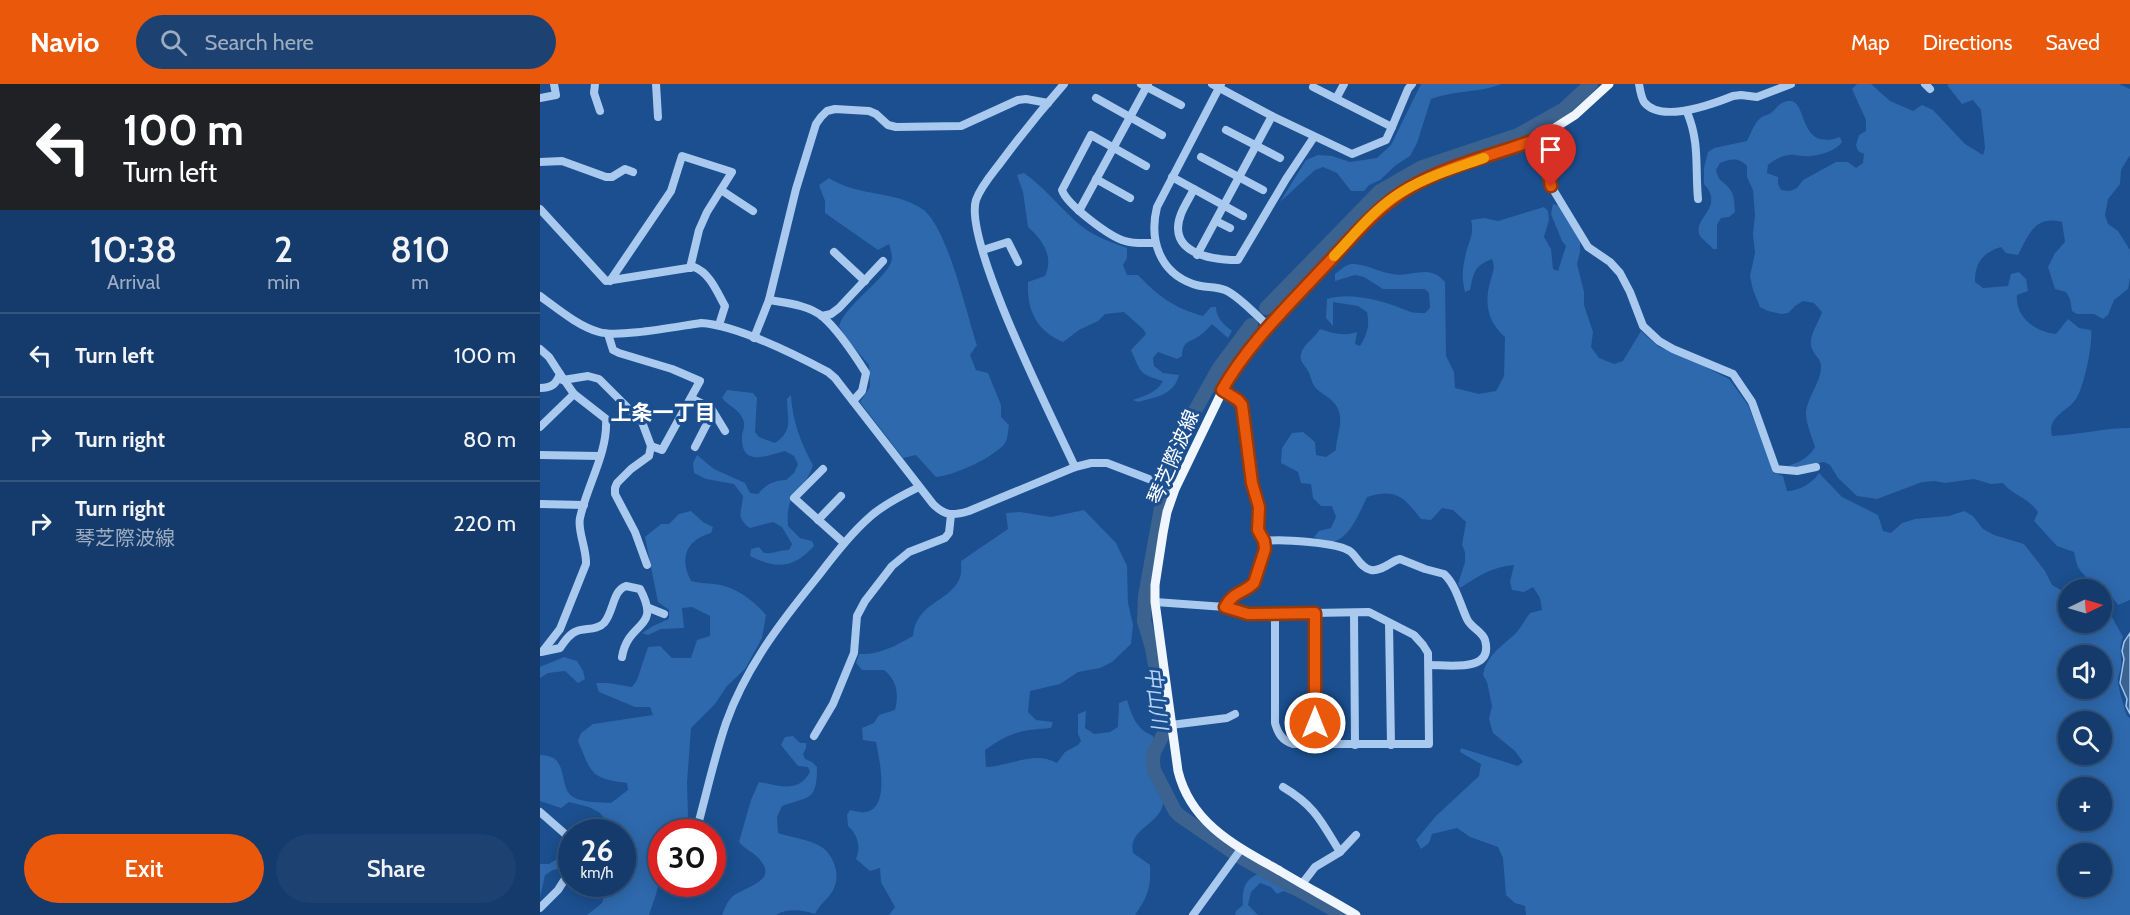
<!DOCTYPE html>
<meta charset="utf-8">
<style>
:root{--surface:#143b6b;--page:#1d4271;--text:#f1f3f6;--muted:#9dadc1;--line:#33557e;--accent:#ea580c}
body{margin:0;font-family:Cabin,"Noto Sans JP",sans-serif;background:var(--page);color:var(--text);height:100vh;display:flex;flex-direction:column;font-size:22px;white-space:nowrap}
*{box-sizing:border-box;margin:0}
p{font-size:20px;color:var(--muted)}
.icon{flex:none;width:33px;height:33px;fill:none;stroke:currentColor;stroke-width:2;stroke-linecap:round;stroke-linejoin:round}
.map{position:relative;flex:1;overflow:hidden}
.sheet{display:flex;flex-direction:column;background:var(--surface);width:540px}
.sheet>*{flex:none}
.banner{background:#202124;color:#fff;overflow:hidden}
.needle{width:39px;rotate:85deg}
.controls{position:absolute;left:1518px;top:495px;display:grid;gap:12px}
.controls a{display:grid;place-items:center;width:54px;height:54px;border-radius:50%;background:var(--surface);box-shadow:0 3px 15px #0003,0 0 0 2px var(--line);font-size:30px}
.speed{position:absolute;left:18px;top:735px;display:flex;gap:12px;font-size:30px;font-weight:700;text-align:center}
.speed>*{display:grid;place-content:center;width:78px;height:78px;border-radius:50%;background:var(--surface);box-shadow:0 3px 15px #0003,0 0 0 2px var(--line);line-height:1}
.speed small{font-size:15px;font-weight:400}
.speed .limit{border:9px solid #d22;background:#fff;color:#111}
.pin{position:absolute;display:grid;place-items:center;width:51px;height:51px;color:#fff;margin:-62px -26px;border-radius:50% 50% 50% 0;rotate:-45deg;box-shadow:0 0 6px #0007}
.pin .icon{rotate:45deg}
.me{position:absolute;width:66px;margin:-33px;rotate:0deg;stroke-linejoin:round;filter:drop-shadow(0 0 4px #0008)}
.turn{display:flex;align-items:center;gap:21px;height:126px;padding:0 24px;font-size:27px}
.turn .icon{width:78px;height:78px;stroke-width:2.5}
.turn b{display:block;font-size:42px;line-height:51px}
.eta{display:flex;justify-content:space-evenly;align-items:center;height:102px;text-align:center}
.eta b{font-size:36px;font-weight:600;line-height:42px}
.primary-button{display:flex;gap:12px;margin-top:auto;padding:12px 24px}
.primary-button a{flex:1;height:69px;border-radius:36px;background:var(--accent);color:#fff;font-size:24px;font-weight:600;line-height:69px;text-align:center}
.primary-button a+a{background:var(--page);color:var(--text)}
ul{padding:0;list-style:none}
li{display:flex;align-items:center;gap:18px;height:84px;padding:0 24px;border-top:2px solid var(--line)}
li div{flex:1}
li b{display:block;font-size:22px}
li em{font-style:normal}
header{display:flex;align-items:center;gap:36px;box-sizing:border-box;height:84px;padding:0 30px;background:var(--accent);color:#fff}
header strong{font-size:28px}
nav{display:flex;gap:33px;margin-inline-start:auto;font-size:21px}
.search{width:420px;height:54px;background:var(--page);display:flex;align-items:center;gap:15px;box-sizing:border-box;padding:0 21px;border-radius:33px;color:var(--muted);font-size:22px}
main{display:flex;flex:1;min-height:0}
.map>svg:first-child{display:block}
.green{fill:#2e69ad;fill-rule:evenodd}
.water{fill:#3c6290;stroke:#9cc4f0;stroke-width:1.5}
.lines{fill:none;stroke-linecap:round;stroke-linejoin:round}
.river{stroke:#3c6290;stroke-width:14}
.minor{stroke:#a9c9ee;stroke-width:8}
.major{stroke:#f0f6ff;stroke-width:9}
.route-casing{stroke:#983908;stroke-width:15}
.route{stroke:#ea580c;stroke-width:10}
.slow{stroke:#f59e0b;stroke-width:10}
.labels{text-anchor:middle;stroke-width:6;stroke-linejoin:round;paint-order:stroke}
.street-label{font-size:20px;fill:#fff;stroke:#1b4f8f}
.neighbourhood-label{font-size:21px;font-weight:bold;fill:#fff;stroke:#1b4f8f}
.water-label{font-size:21px;font-style:italic;fill:#b5d3f5;stroke:#1b4f8f}
</style>
<header>
<strong>Navio</strong>
<div class="search"><svg class="icon" aria-label="search" viewBox="0 0 24 24"><circle cx="10" cy="10" r="6"/><path d="M15 15l6 6"/></svg>Search here</div>
<nav><a>Map</a><a>Directions</a><a>Saved</a></nav>
</header>
<main>
<section class="sheet">
<div class="banner">
<div class="turn"><svg class="icon" aria-label="left" viewBox="0 0 24 24"><path d="M17 20v-9H6M10 6l-5 5 5 5"/></svg><div><b>100 m</b>Turn left</div></div>
</div>
<div class="eta">
<div><b>10:38</b><p>Arrival</p></div>
<div><b>2</b><p>min</p></div>
<div><b>810</b><p>m</p></div>
</div>
<ul>
<li><svg class="icon" aria-label="left" viewBox="0 0 24 24"><path d="M17 20v-9H6M10 6l-5 5 5 5"/></svg><div><b>Turn left</b></div><em>100 m</em></li>
<li><svg class="icon" aria-label="right" viewBox="0 0 24 24"><path d="M7 20v-9h11M14 6l5 5-5 5"/></svg><div><b>Turn right</b></div><em>80 m</em></li>
<li><svg class="icon" aria-label="right" viewBox="0 0 24 24"><path d="M7 20v-9h11M14 6l5 5-5 5"/></svg><div><b>Turn right</b><p>琴芝際波線</p></div><em>220 m</em></li>
</ul>
<div class="primary-button"><a>Exit</a><a>Share</a></div>
</section>
<div class="map">
<svg width="1590" height="831" viewBox="0 0 1590 831">
<rect width="100%" height="100%" fill="#1b4f8f"/>
<g class="green">
<path d="M881 0H962C939 9 914 6 891 15L877 59 870 72 856 81 840 96 829 101 824 107H811L797 89 783 83 775 86 740 118 766 76 778 71 792 72 810 78 837 74 851 61Z"/>
<path d="M1317 0H1331L1350 17 1373 27 1382 21 1393 26 1425 60 1443 71 1445 64 1441 26 1433 16 1422 20 1407 1 1409 0H1579L1590 5V71L1581 86 1580 100 1568 115 1565 131 1568 140 1578 147 1590 166V194L1588 205 1574 216 1568 231 1563 235 1554 230H1537L1532 227 1530 215 1526 208 1515 205 1508 183 1515 169 1525 158 1522 138C1495 131 1489 150 1478 171L1466 169 1461 163C1442 169 1435 179 1435 198L1443 204 1468 202 1471 190 1479 188 1486 195 1488 207 1477 211C1475 233 1495 248 1516 250L1528 235 1539 244 1551 246C1553 260 1544 303 1536 315 1527 328 1507 332 1512 352 1538 351 1563 344 1590 344V516L1578 521C1568 505 1547 499 1538 483 1536 478 1535 473 1534 468L1517 462 1494 437 1498 428C1488 413 1473 412 1463 399L1451 400 1434 395 1405 399 1395 397 1382 398 1337 415 1317 412 1298 394 1290 381 1284 378 1253 384 1248 382C1259 378 1269 374 1275 363 1272 354 1265 336 1266 327 1268 312 1281 298 1281 283 1281 275 1276 273 1273 267 1266 254 1278 241 1282 228L1274 219 1263 217 1255 222 1248 229 1241 230 1228 227 1220 223 1213 206 1210 192 1215 169 1213 150 1215 131 1213 106 1207 93V82C1198 73 1191 75 1180 79L1176 86C1179 98 1181 95 1188 103 1195 110 1194 119 1195 128L1189 133 1181 134 1177 141V165H1173C1170 161 1163 156 1160 152 1151 134 1186 124 1164 100V84L1168 68 1174 64 1207 57C1211 49 1215 37 1222 33 1225 31 1228 31 1231 29 1235 26 1238 21 1242 19 1271 4 1253 70 1300 53L1302 58C1295 68 1276 73 1264 72 1259 72 1254 70 1249 71 1241 72 1234 76 1228 81L1227 89 1238 93V100L1241 106 1250 107 1257 104 1263 96 1296 78H1308L1316 84 1323 79 1324 70 1318 67 1316 61 1319 51 1326 47V36L1312 5Z"/>
<path d="M484 89C505 104 520 124 540 141 553 152 571 158 587 164V174L583 181 587 191H598C618 212 634 224 663 232L671 223H676C676 234 684 241 692 247L688 254 672 240C668 244 662 251 656 254 646 259 643 259 642 272L637 275 618 268 613 274 614 282 623 289 639 291C634 311 616 313 598 318L593 316C604 312 618 308 623 297 599 290 601 289 591 266L606 250 603 245 584 228 565 230 558 237 539 246 523 258C496 246 487 227 488 198L505 192C514 173 503 156 488 143L483 108 477 91Z"/>
<path d="M289 94C313 109 339 108 364 116 370 118 380 123 385 127 409 150 426 228 437 261L430 271 436 286 448 289 461 321V333L469 341C468 346 468 355 465 359 455 373 413 392 396 393L376 371 363 374 320 318 330 303 329 281 306 254 299 242C306 219 351 192 352 174 352 170 350 164 349 160L338 166 285 129V117L279 101Z"/>
<path d="M1013 120 1020 122 1040 157V168L1037 180 1044 208V221L1053 248 1051 263 1059 274 1074 280 1083 277 1101 247 1119 263 1140 270 1189 295 1208 321 1234 389 1243 392 1247 407C1259 407 1273 399 1279 389L1302 413 1338 431 1343 447 1351 449 1362 439 1375 435 1409 432 1424 427 1433 432 1443 445 1454 451 1484 460 1505 487 1512 501 1528 510V538H1562V521L1568 526 1583 553C1578 565 1582 570 1581 581 1581 586 1578 591 1578 595 1577 600 1585 627 1587 632L1590 634V831H986L985 822 975 819 966 811 963 774 958 763 930 753 917 744 892 750 889 759 881 765 876 756 896 732 939 692 941 680 920 668 921 664 978 682 983 678 975 667 953 649 949 635 952 622 947 598 943 591C946 572 962 562 976 549 981 544 985 535 990 529L1002 526 1000 514 993 503 984 508 972 506 970 498 974 481C952 483 938 492 920 504L918 500 925 478V468L922 461 926 438 913 426 902 424 891 436 881 435C864 413 856 404 827 413 817 434 803 472 774 453L779 447 791 444 796 433 792 422H781L773 414 771 400 761 399 758 388 741 379 742 364 752 349 763 348 775 358 776 371 786 373 796 366C796 353 804 338 798 325 793 315 787 313 779 307 771 301 772 294 768 287 765 281 759 278 761 270 763 260 775 254 780 245 792 249 804 253 817 248L815 260 820 262C827 251 830 241 827 228L818 222 793 218V242L786 234 787 215C807 208 838 215 858 223 871 228 870 229 885 229L890 224 889 209 885 205H843L824 193 815 191 795 197V190C802 185 806 179 815 180 827 181 840 188 852 190 872 194 888 179 905 198L906 272 914 288 915 304 939 310 956 307 964 292 965 253C948 239 944 219 950 199 952 189 956 185 952 175 934 182 934 188 930 206L925 208C922 197 922 185 925 174 927 159 935 152 931 136L944 134 958 137 1004 123 1008 127 1009 136 1004 153 1011 165 1013 185 1018 187 1026 162 1022 157 1011 130ZM1528 572H1562V604H1528ZM1528 638H1562V670H1528ZM1528 704H1562V736H1528ZM1528 770H1562V802H1528Z"/>
<path d="M187 306 213 309 217 314 215 348 219 353 235 359C254 346 247 335 247 315L251 311C252 335 261 360 273 381 264 410 245 405 248 442L260 454 272 457 274 462C253 485 237 485 210 472L211 465 219 463 224 469C233 470 239 466 249 466L252 460 242 443 233 438 210 444C195 433 202 428 203 412L194 400 166 395 154 389 153 379 157 371 174 385 205 399 210 409 218 410C227 399 234 397 246 396L254 389 258 380 254 372 245 367C226 372 201 383 202 353 202 348 205 343 204 339 202 326 189 323 182 314Z"/>
<path d="M544 426 576 459 587 482 588 519 593 541 591 560 572 578 560 584 538 588 520 600 490 607 488 628 496 636 513 638 511 644C481 646 470 648 445 666L446 683C470 682 495 666 517 679L525 668 538 661 541 657 538 650V630L546 627 545 644 554 650 570 648 578 643 579 619 587 616C592 632 596 645 613 652 616 664 607 673 611 689 614 700 627 712 622 724 614 742 588 747 593 769L610 781C611 804 608 812 595 831H349L355 823 341 798 340 784 330 787 316 775C321 763 318 751 308 742L307 731 310 726C315 727 321 729 325 728 351 725 339 674 336 658L323 656 322 644 334 639 339 631 355 626C359 610 357 596 344 586H322L316 579 319 570C340 571 355 562 373 552 376 519 408 518 419 496 422 491 421 483 421 477L468 445 466 429 480 428 511 433Z"/>
<path d="M151 427 163 438 173 443 171 449C146 456 139 474 151 497 159 499 166 499 174 500 195 502 213 516 226 531L222 554 205 585 187 602 175 620 151 644 147 699 148 732 141 743 135 748H122L121 759 116 762C114 772 118 777 119 787 120 803 114 816 109 831H47L62 819 65 809 52 800H82V748L80 742 67 738 60 729 49 723 29 718 21 724 0 717V671C31 671 17 703 33 713 43 719 60 718 71 719L88 706 87 699C50 694 52 690 38 657L41 649 53 640 113 631 110 623H95L59 608 56 599H68L92 603 97 596 108 563 120 562 132 574H151L157 556 170 552V532L152 523 142 524 144 544 121 545 108 551 102 549 113 542 129 535V526L118 518 105 453 121 440H129L139 430Z"/>
<polygon points="24,573 37,577 43,587 45,595 38,599 25,587 8,589 0,594 0,583"/>
<path d="M253 652 260 659H266V664L263 670 265 675 272 678 277 683C277 718 269 712 242 722L237 733 238 749C258 756 284 755 293 777 297 786 298 795 294 804 291 813 280 819 275 830 262 826 248 824 236 831H182C184 826 187 818 191 814 200 804 235 799 223 780 216 768 206 767 199 758L211 716 219 698C238 701 258 710 270 688L268 683 258 682 241 661 245 653Z"/>
<polygon points="22,772 28,775 24,784 13,786 5,791 0,813 0,780 9,780"/>
<path d="M718 790 731 792 762 810 759 813 743 807 737 810 731 803 720 799 711 808 708 821 718 831H695L696 827 703 821C702 806 704 796 718 790Z"/>
</g>
<polygon class="water" points="1590,549 1590,630 1586,622 1587,615 1580,599 1584,575 1582,567 1584,558"/>
<g class="lines">
<g class="river">
<polyline points="726,224 840,107 880,84 978,51 1024,25 1051,0"/>
<polyline points="628,387 628,380 653,330 679,284 711,241"/>
<polyline points="624,407 605,512 604,537 612,564 623,627 624,649 614,668 613,677 614,686 635,727 640,732 700,773 803,831"/>
</g>
<g class="minor">
<polyline points="55,0 54,9 60,27"/>
<polyline points="116,0 118,33"/>
<path d="M524 0C502 25 481 51 461 78 452 90 441 102 436 116 423 158 514 337 535 383"/>
<polyline points="601,0 641,21"/>
<polyline points="672,0 732,32 812,70 846,56 852,43"/>
<path d="M681 0 617 123C609 155 619 188 653 200 663 204 675 202 685 206 699 212 717 232 728 242"/>
<path d="M1099 0C1100 6 1101 13 1104 18 1121 40 1173 20 1193 12L1201 11 1217 13 1251 0"/>
<polyline points="1385,0 1390,5"/>
<polyline points="773,3 852,43 868,5 872,0"/>
<polyline points="797,13 804,0"/>
<polyline points="0,14 16,11 14,0"/>
<polyline points="556,14 622,51"/>
<path d="M1147 28C1160 59 1155 83 1158 115"/>
<polyline points="686,46 740,74"/>
<polyline points="997,55 1008,86 1011,102 1048,163 1070,178 1080,189 1090,208 1103,242 1119,257 1133,265 1193,290 1212,318 1236,385 1257,387 1276,383"/>
<polyline points="661,73 723,106"/>
<polyline points="0,78 22,77 66,93 72,93 85,85 93,88"/>
<path d="M606 82 551 51 522 106C527 121 570 153 585 157 594 160 605 159 614 159"/>
<polyline points="632,93 703,132"/>
<polyline points="556,95 590,114"/>
<path d="M654 105C650 113 644 122 641 130 626 169 671 176 698 176L746 95 774 53"/>
<polyline points="181,106 213,127"/>
<path d="M0 125 66 197 154 183C170 189 177 208 185 222L179 241"/>
<polyline points="539,127 608,0"/>
<polyline points="676,137 690,144"/>
<polyline points="443,166 468,158 478,178"/>
<polyline points="294,168 325,197"/>
<polyline points="657,171 732,32"/>
<polyline points="70,197 131,107 142,72 192,88 167,128 159,146 150,184"/>
<path d="M0 212C18 225 38 242 59 248 78 254 139 242 161 239 196 241 256 271 288 288L295 294 393 420C405 432 413 432 429 427L535 383 551 379H567L635 405"/>
<path d="M229 216C246 219 269 221 283 233 299 247 314 270 326 289L322 307 313 317"/>
<polyline points="282,232 291,230 299,224 343,177"/>
<polyline points="68,250 73,266 79,269 132,285 160,297 122,366 111,362"/>
<polyline points="214,254 229,216 256,105 276,40 281,33 287,27 295,25 329,27 336,30 348,41 356,43 421,42 478,16 486,15 508,19"/>
<path d="M0 265 9 273 20 290C16 300 12 304 0 304"/>
<polyline points="23,296 48,292 59,295 102,338 111,362 109,372 91,385 77,399 75,404 75,410 95,448 107,481"/>
<polyline points="682,306 698,316 702,321 712,399 719,422 718,446 724,457 725,465 714,499 693,510 685,523"/>
<polyline points="151,314 171,324 185,347"/>
<polyline points="0,343 34,310"/>
<polyline points="155,363 173,328"/>
<polyline points="0,371 59,372"/>
<polyline points="283,385 254,414 304,459"/>
<polyline points="0,420 44,421"/>
<polyline points="278,436 301,412"/>
<path d="M724 457C740 455 799 458 811 468 817 473 821 484 831 486 841 488 851 477 860 475L885 485 904 490C916 501 920 520 927 535 931 544 942 547 945 556 954 589 908 581 889 581"/>
<path d="M615 518 685 523 708 530 829 528 874 551 883 561 888 569 889 660H753C742 656 738 650 735 639V529"/>
<polyline points="109,524 124,530"/>
<polyline points="775,529 775,661"/>
<polyline points="814,529 815,661"/>
<polyline points="849,539 851,661"/>
<path d="M3 567 20 545 46 480C47 466 37 446 40 434 47 401 68 369 66 335L34 310 20 290"/>
<path d="M1 568 20 564C24 558 29 550 37 547 46 544 58 546 64 539 74 528 72 507 86 502L100 505C122 546 88 536 82 573"/>
<polyline points="631,641 687,634 695,630"/>
<polyline points="274,652 293,620 314,569 317,532 325,517 352,482 369,468 405,454 409,449 411,431"/>
<path d="M743 703C775 722 781 737 800 768L816 751"/>
<polyline points="0,728 32,756"/>
<path d="M156 748C166 712 174 674 186 639 205 585 240 539 275 496 293 473 310 450 332 431 346 419 363 411 379 403"/>
<polyline points="762,800 775,783 800,768"/>
<polyline points="0,824 18,806 32,784"/>
<polyline points="653,831 701,765"/>
</g>
<path class="major" d="M816 831C791 816 765 802 740 787 696 762 651 740 638 687L615 518V501L623 449 627 428 635 405 692 287 728 242 838 126 854 113 893 91 997 55 1035 31 1069 0"/>
</g>
<g class="lines">
<defs>
<path id="route" d="M775 639V529L708 530 685 523C695 506 703 510 714 499L725 465 724 457 718 446 719 423 712 399 702 321 698 316 682 306C708 260 747 223 783 184 810 156 835 124 869 104 908 81 955 71 997 55L1008 86 1011 102"/>
</defs>
<use href="#route" class="route-casing"/>
<use href="#route" class="route"/>
<path class="slow" d="M794 172C813 152 831 129 854 113 881 94 913 85 944 74"/>
</g>
<g class="labels">
<g class="street-label">
<text transform="translate(633 373) rotate(-67)" y="7">琴芝際波線</text>
</g>
<g class="neighbourhood-label">
<text x="123" y="336">上条一丁目</text>
</g>
<g class="water-label">
<text transform="translate(616 614) rotate(83)" y="7">中山川</text>
</g>
</g>
</svg>
<div class="controls">
<a><svg class="needle" viewBox="-14 -14 28 28"><path d="M0-13l5 13h-10z" fill="#e53935"/><path d="M0 13l5-13h-10z" fill="#9dadc1"/></svg></a>
<a><svg class="icon" aria-label="sound" viewBox="0 0 24 24"><path d="M4 9h4l5-4v14l-5-4H4zM17 9q2 3 0 6"/></svg></a>
<a><svg class="icon" aria-label="search" viewBox="0 0 24 24"><circle cx="10" cy="10" r="6"/><path d="M15 15l6 6"/></svg></a>
<a>+</a>
<a>−</a>
</div>
<div class="speed"><div>26<small>km/h</small></div><div class="limit">30</div></div>
<div class="pin" style="left:1011px;top:102px;background:#d93025"><svg class="icon" aria-label="arrive" viewBox="0 0 24 24"><path d="M6 21V4h12l-3 4 3 4H6"/></svg></div>
<svg class="me" style="left:775px;top:639px" viewBox="-20 -20 40 40"><circle r="17" fill="#ea580c" stroke="#fff" stroke-width="3"/><path d="M0-11L8 9 0 5-8 9z" fill="#fff"/></svg>
</div>
</main>
